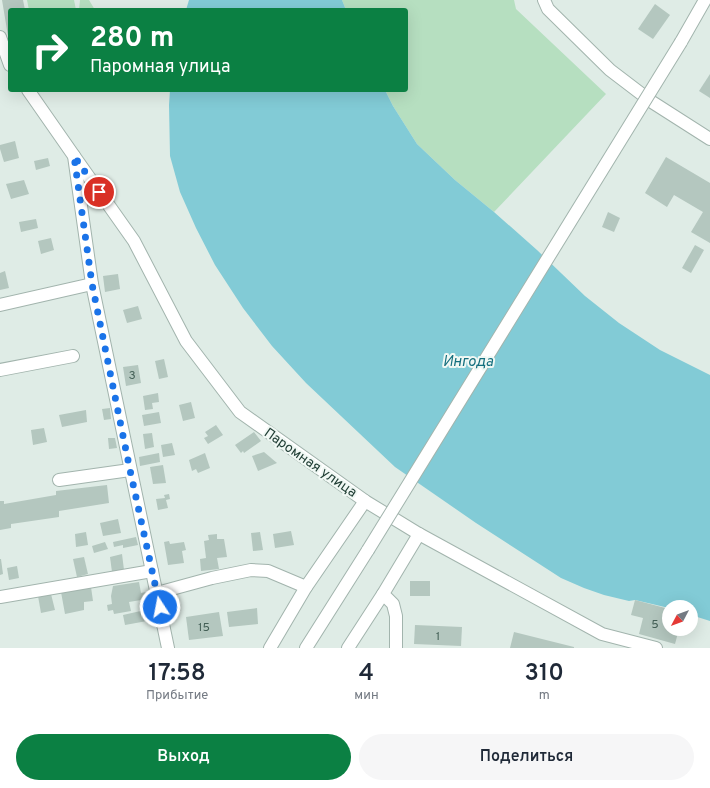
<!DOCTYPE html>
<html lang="ru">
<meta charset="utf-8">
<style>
:root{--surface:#fff;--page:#f6f6f7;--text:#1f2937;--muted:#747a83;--accent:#0b8043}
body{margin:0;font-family:Overpass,sans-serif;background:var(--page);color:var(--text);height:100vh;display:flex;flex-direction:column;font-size:15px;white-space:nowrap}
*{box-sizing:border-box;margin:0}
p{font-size:13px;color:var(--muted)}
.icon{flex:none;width:22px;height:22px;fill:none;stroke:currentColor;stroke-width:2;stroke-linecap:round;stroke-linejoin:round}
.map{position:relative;height:648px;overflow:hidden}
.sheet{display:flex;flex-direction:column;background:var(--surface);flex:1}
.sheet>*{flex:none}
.top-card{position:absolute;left:8px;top:8px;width:400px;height:84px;border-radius:4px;box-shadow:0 4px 16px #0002;background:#0b8043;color:#fff;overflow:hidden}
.needle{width:26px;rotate:229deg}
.buttons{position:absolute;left:662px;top:600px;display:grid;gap:8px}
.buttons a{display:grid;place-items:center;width:36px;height:36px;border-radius:50%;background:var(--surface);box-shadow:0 4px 16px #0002;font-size:20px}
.pin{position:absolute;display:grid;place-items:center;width:34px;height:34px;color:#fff;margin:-17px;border:2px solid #fff;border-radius:50%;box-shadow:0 1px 4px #0007}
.me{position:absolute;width:44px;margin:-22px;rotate:349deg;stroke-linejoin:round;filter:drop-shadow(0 0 3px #0008)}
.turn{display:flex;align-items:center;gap:14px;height:84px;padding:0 16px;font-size:18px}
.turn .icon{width:52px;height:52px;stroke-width:2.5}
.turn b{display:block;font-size:28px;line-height:34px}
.eta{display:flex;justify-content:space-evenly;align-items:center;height:68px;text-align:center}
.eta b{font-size:24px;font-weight:600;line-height:28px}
.button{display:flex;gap:8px;margin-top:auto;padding:8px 16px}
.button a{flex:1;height:46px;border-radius:24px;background:var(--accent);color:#fff;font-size:16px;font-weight:600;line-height:46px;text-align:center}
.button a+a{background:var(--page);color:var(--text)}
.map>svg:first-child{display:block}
.green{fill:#b6dfc0}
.water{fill:#82cbd6}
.building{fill:#b4c7bf}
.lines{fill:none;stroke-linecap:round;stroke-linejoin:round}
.minor-casing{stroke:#a2b4ad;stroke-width:14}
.minor{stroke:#fff;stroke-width:12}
.minor-bridge-casing{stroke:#a2b4ad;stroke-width:14;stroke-linecap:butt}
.minor-bridge{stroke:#fff;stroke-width:12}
.route{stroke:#1a73e8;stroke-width:7;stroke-dasharray:0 12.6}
.labels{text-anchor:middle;stroke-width:4;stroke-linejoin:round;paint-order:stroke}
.number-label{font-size:12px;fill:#446057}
.street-label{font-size:14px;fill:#1f3d34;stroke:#f0f8f4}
.water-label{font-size:15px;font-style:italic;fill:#146f7e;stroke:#f0f8f4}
</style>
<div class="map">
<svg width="710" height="648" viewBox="0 0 710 648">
<rect width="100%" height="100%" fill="#dfece6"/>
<g class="green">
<polygon points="27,0 74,0 76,10 29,10"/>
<polygon points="80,0 89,0 95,10 79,10"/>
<polygon points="342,0 514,0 516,9 606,94 494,212 455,180 417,144 393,106 385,90 406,90 406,10 346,10"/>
</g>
<g class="water">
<polygon points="189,0 342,0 346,10 186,10"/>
<polygon points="170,90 385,90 393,106 417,144 455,180 494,212 537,250 585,296 619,323 660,350 710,375 710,621 691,615 691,607 669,607 669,608 635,600 629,601 604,595 584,588 561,578 476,523 395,467 306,383 272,346 243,308 215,265 196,228 180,192 170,156 169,105"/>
</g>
<g class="building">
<polygon points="2,0 23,0 25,10 10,10 10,42 9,42"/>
<polygon points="655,4 670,15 653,39 638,29"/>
<polygon points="710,74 710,98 699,91"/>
<polygon points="15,141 19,158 4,162 0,149 0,145"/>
<polygon points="666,157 710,183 710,243 691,232 703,212 674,195 667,207 645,193"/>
<polygon points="48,158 50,166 36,170 34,161"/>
<polygon points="24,180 29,194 11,199 6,184"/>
<polygon points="608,212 620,218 614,232 602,227"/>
<polygon points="36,219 38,228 21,232 19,222"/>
<polygon points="51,238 54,250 41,254 38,241"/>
<polygon points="695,245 704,250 691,273 682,268"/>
<polygon points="5,271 9,288 0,290 0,273"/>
<polygon points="118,274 120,289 105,292 103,276"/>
<polygon points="138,306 142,319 127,323 123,310"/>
<polygon points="164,359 168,377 159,379 155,361"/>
<polygon points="138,365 141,383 126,386 123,367"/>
<polygon points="158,393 159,402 152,403 153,409 145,410 143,396"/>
<polygon points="191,402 195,418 183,421 179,405"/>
<polygon points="110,408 111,419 104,420 102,409"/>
<polygon points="86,410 87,422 62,427 59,415"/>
<polygon points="159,412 161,423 144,426 142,415"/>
<polygon points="216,425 223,435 208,444 204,438 208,436 205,432"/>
<polygon points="44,428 47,442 33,445 31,430"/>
<polygon points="254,432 261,441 244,453 243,451 241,453 235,445"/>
<polygon points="152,433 154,447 145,449 143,434"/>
<polygon points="108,438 115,438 117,448 109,449"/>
<polygon points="172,443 175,455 163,457 161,445"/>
<polygon points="264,452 277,463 258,471 252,456"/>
<polygon points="159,453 160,462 140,466 139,457"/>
<polygon points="205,453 210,468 198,473 196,469 192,471 189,460"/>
<polygon points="163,465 166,483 153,484 150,467"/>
<polygon points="107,485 109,503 59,511 59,517 11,524 11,528 0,530 0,501 4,501 4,504 56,495 56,491"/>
<polygon points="169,494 170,499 166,500 168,508 158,510 156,499 165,498 164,495"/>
<polygon points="118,519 121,533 103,536 100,523"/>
<polygon points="291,531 294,545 275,548 273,534"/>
<polygon points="86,532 88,545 76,547 75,534"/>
<polygon points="260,532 263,550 253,551 251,533"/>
<polygon points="217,534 217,539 224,539 227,557 217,558 219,569 201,571 200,559 206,558 204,541 209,540 208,535"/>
<polygon points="136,537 138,545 123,548 123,545 114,547 113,542"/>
<polygon points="169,541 170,544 184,542 186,550 182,551 184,563 168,565 164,542"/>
<polygon points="105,542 108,549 94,553 92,546"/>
<polygon points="122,554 124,570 112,572 110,557"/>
<polygon points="84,557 88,574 77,577 73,559"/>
<polygon points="0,559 1,559 3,574 0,575"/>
<polygon points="17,566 19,578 9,580 7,568"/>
<rect x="410" y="581" width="20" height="15"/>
<polygon points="139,582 141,593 146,592 147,599 129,602 131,611 114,614 113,610 108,611 107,605 112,604 111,596 113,586"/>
<polygon points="91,587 93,601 84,602 84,610 65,614 61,592"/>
<polygon points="51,594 55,610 41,613 38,596"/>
<polygon points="635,600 669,609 669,629 679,629 675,644 639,634 643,618 631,615"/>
<polygon points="257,608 258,624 229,627 227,612"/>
<polygon points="145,610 147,621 125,625 123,615"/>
<polygon points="219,612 223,636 189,640 186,617"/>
<polygon points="415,625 462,627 461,646 414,644"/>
<polygon points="514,632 574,647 574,648 510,648"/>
</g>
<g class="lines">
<defs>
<g id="minor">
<polyline points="544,0 548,9 610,70 652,102 710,139"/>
<polyline points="0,37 10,65"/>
<polyline points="681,42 705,0"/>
<polyline points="28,90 74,156 92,284 168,648"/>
<polyline points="74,156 134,241 186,341 240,412 365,501 419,534 602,634 656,648"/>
<polyline points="0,305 92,284"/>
<polyline points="0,370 73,356"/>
<polyline points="59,480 130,470"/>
<polyline points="157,593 212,578 251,570 268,571 306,587"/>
<polyline points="0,597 152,571"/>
<polyline points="270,648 306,587 365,501"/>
<polyline points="306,648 368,550"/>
<polyline points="348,648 383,594"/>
<polyline points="396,648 396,616 393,604 383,594 419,534"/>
</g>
</defs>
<use href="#minor" class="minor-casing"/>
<use href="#minor" class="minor"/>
<defs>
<polyline id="minor-bridge" points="368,550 681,42"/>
</defs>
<use href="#minor-bridge" class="minor-bridge-casing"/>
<use href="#minor-bridge" class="minor-bridge"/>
</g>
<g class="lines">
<polyline class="route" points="99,192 74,156 92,284 130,470 160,607"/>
</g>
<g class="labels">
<g class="number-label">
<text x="132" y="379">3</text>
<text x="655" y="628">5</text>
<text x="204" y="631">15</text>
<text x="438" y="640">1</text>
</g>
<g class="street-label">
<text transform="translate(311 462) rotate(35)" y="5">Паромная улица</text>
</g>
<g class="water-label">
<text x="468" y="366">Ингода</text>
</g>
</g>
</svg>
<div class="buttons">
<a><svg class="needle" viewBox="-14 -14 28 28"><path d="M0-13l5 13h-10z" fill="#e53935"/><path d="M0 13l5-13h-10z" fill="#747a83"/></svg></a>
</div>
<div class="pin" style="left:99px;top:192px;background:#d93025"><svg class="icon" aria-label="arrive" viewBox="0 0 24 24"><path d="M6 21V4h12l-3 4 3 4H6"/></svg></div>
<svg class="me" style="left:160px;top:607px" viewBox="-20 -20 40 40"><circle r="17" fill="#1a73e8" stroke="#fff" stroke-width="3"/><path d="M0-11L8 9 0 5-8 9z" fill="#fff"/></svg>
<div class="top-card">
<div class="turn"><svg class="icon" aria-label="right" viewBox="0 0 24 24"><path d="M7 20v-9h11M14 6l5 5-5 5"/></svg><div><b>280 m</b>Паромная улица</div></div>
</div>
</div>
<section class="sheet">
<div class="eta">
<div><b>17:58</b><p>Прибытие</p></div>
<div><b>4</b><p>мин</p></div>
<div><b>310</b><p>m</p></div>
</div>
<div class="button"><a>Выход</a><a>Поделиться</a></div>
</section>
